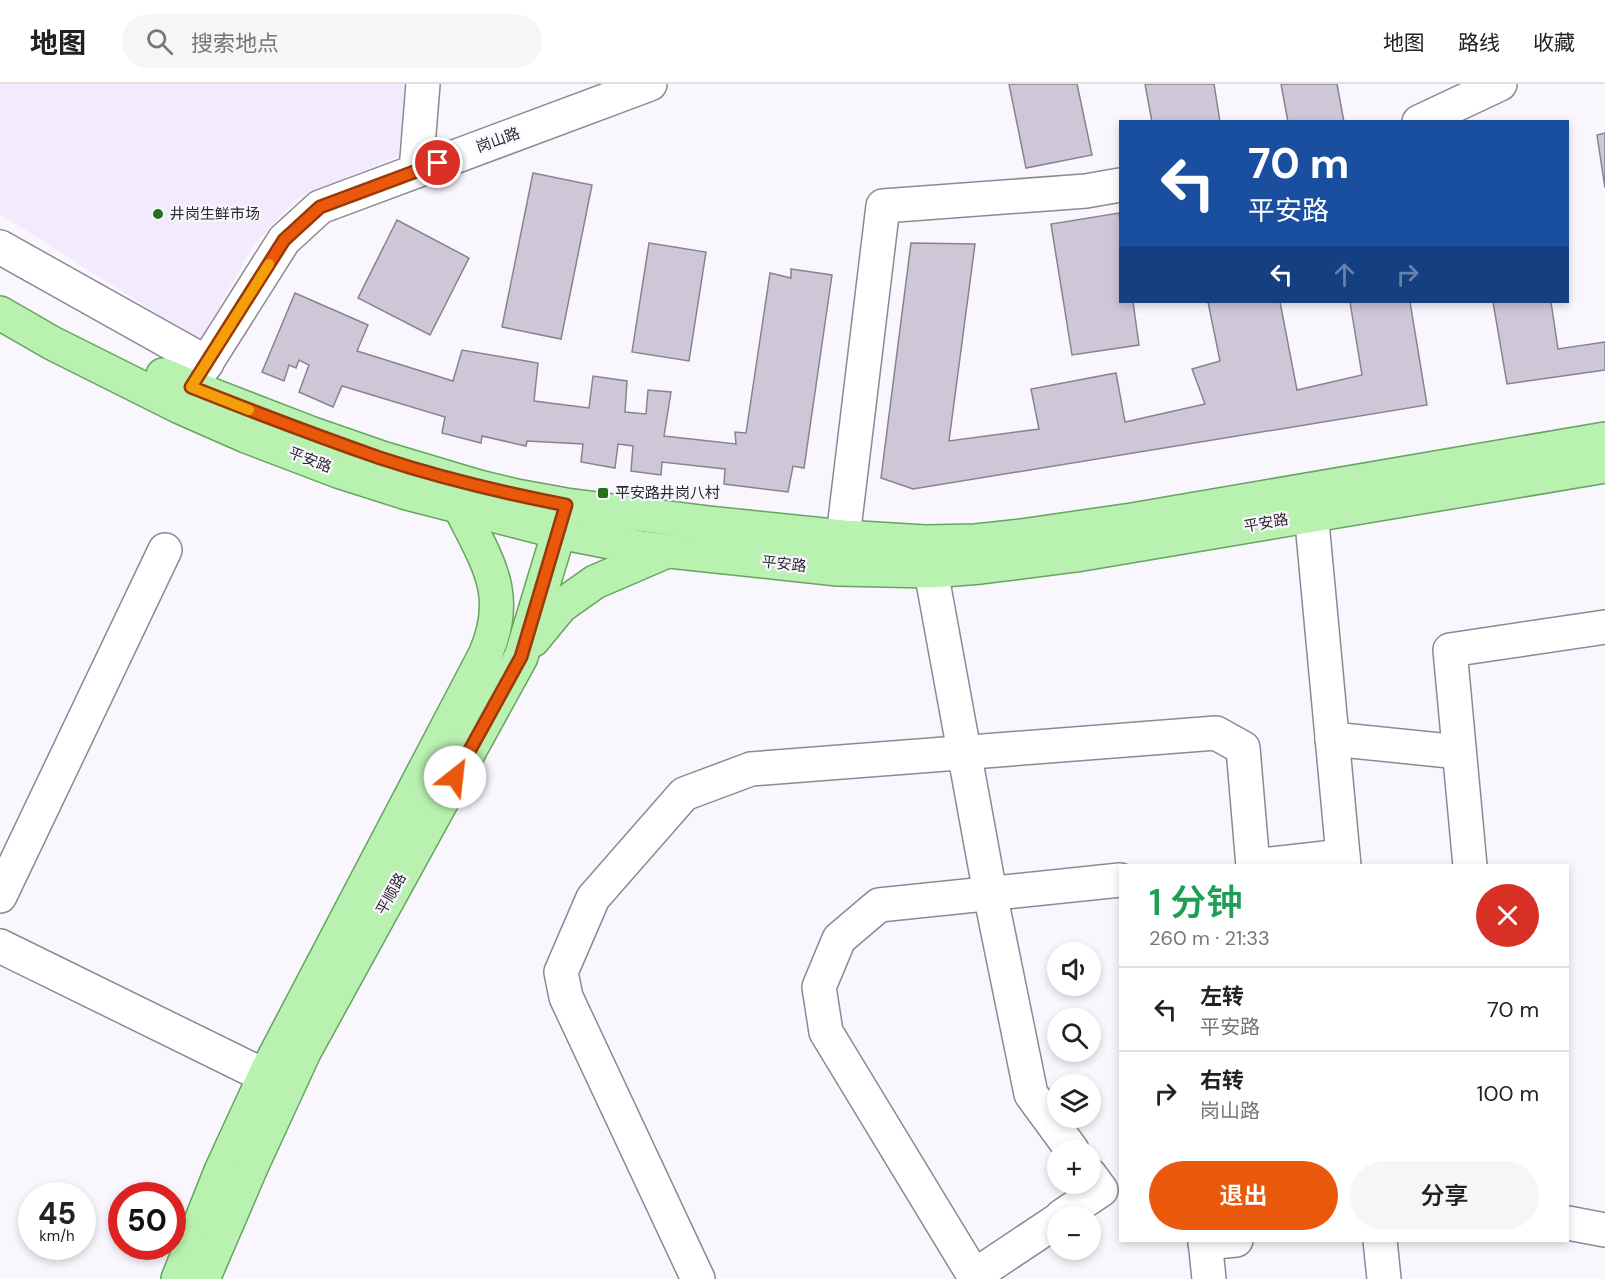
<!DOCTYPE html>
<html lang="zh">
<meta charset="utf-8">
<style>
:root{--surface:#fff;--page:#f6f6f6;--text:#222;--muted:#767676;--line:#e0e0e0;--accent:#ea580c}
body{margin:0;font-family:"DM Sans","Noto Sans SC",sans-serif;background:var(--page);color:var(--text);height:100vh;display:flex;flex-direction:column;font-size:22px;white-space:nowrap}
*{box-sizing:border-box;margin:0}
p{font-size:20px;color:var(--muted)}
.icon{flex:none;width:33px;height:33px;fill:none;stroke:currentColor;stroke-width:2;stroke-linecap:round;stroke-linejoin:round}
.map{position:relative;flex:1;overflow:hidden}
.panel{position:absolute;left:1119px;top:780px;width:450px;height:378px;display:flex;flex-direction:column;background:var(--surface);border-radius:0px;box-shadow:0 3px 9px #0003}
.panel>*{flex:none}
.top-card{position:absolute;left:1119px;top:36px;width:450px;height:183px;border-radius:0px;box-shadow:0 3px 9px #0003;background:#1a4fa0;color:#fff;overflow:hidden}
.fabs{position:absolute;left:1047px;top:858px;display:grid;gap:12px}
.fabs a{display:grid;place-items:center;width:54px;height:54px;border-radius:50%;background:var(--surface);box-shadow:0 3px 9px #0003;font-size:30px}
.speed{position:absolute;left:18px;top:1098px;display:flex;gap:12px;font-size:30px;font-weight:700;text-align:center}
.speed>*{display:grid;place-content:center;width:78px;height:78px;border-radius:50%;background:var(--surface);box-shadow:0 3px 9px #0003;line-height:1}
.speed small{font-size:15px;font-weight:400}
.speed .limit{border:9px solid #d22;background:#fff;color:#111}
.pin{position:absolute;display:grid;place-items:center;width:51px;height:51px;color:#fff;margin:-26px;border:3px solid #fff;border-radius:50%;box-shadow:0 2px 6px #0007}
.me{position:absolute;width:66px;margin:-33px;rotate:29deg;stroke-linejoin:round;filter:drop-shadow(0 0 4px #0008)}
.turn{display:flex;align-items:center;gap:21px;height:126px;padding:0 30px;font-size:27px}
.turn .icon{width:78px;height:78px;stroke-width:2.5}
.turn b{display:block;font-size:42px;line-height:51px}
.lanes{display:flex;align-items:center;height:57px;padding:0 30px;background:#0003;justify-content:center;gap:30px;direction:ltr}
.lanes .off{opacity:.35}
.round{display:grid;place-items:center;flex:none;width:63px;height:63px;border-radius:32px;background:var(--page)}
.head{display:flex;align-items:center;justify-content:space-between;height:102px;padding:0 30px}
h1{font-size:36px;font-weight:600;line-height:45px;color:#1e9e55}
.action{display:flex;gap:12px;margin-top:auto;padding:12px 30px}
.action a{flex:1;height:69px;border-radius:36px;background:var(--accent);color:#fff;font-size:24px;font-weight:600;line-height:69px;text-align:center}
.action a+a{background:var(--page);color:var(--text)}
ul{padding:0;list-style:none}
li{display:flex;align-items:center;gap:18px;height:84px;padding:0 30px;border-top:2px solid var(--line)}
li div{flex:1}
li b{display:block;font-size:22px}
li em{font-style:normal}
header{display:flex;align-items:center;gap:36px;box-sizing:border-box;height:84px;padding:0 30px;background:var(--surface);border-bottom:2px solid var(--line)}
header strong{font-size:28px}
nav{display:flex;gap:33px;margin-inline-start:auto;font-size:21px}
.search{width:420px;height:54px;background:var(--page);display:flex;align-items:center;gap:15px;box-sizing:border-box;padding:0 21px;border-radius:33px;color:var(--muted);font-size:22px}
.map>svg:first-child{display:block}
.built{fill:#f2ebfd}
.building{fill:#cdc7d7;stroke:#888391;stroke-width:1.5}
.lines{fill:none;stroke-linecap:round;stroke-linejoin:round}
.minor-casing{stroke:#8d8896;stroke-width:36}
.major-casing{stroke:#67a460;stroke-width:36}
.minor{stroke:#fff;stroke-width:33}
.major{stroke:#b8f1b0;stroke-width:33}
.route-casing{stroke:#983908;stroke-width:15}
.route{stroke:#ea580c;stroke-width:10}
.slow{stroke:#f59e0b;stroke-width:10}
.poi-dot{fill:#247219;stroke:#f9f6fd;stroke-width:2}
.labels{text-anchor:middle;stroke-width:4.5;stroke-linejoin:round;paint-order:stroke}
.street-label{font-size:15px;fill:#2b292f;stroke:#f9f6fd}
.poi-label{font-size:15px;fill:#2b292f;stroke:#f9f6fd;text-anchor:start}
</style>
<header>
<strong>地图</strong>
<div class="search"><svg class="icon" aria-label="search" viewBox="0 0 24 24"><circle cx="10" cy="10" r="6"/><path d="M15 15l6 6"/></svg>搜索地点</div>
<nav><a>地图</a><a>路线</a><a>收藏</a></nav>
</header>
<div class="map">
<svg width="1605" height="1195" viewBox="0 0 1605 1195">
<rect width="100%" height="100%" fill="#f9f6fd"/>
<polygon class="built" points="0,0 406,0 399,72 298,114 255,159 200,257 0,130"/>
<g class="building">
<polygon points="1009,0 1077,0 1092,71 1026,84"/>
<polygon points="1145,0 1214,0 1220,38 1152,38"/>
<polygon points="1281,0 1337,0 1344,38 1288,38"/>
<polygon points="1605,49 1605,104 1597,51"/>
<polygon points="533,89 592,101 561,255 502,243"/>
<polygon points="1119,129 1120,138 1120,218 1133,218 1139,261 1072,271 1051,140"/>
<polygon points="397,136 469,174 430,251 358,214"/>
<polygon points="649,159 706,168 689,277 632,268"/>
<polygon points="911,159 975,160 949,357 1039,345 1031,305 1116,289 1125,338 1205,320 1192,285 1220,277 1208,218 1280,218 1297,306 1362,291 1350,218 1410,218 1427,321 913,405 881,394"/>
<polygon points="791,185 832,191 804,384 793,382 788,408 724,400 725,385 662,378 661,391 631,387 633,362 618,360 615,384 581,378 583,360 527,357 526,362 482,352 481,359 442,349 445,333 342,302 333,323 299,308 309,281 299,276 296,284 289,281 284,297 262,288 295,209 368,241 357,267 453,297 462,266 538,279 534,317 589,324 593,292 627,297 625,328 646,330 648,306 671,308 664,352 736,360 735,348 746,349 770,189 791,194"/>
<polygon points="1493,218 1551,218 1558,265 1605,258 1605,286 1507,300"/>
</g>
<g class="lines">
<defs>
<g id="minor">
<polyline points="1419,38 1500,0"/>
<polyline points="416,87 423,0"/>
<polyline points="0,163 207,279"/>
<polyline points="191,303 284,156 320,123 650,0"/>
<polyline points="1309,406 1344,782"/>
<polyline points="843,453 883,122 1086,107 1120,101"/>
<polyline points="931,487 990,809 1031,1010 1072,1066"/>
<polyline points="1332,655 1459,668"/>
<polyline points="1254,782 1343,772"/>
<polyline points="1470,782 1450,566 1605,543"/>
<polyline points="0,812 165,466"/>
<polyline points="0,862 265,992"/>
<polyline points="1062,1132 1101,1106 1090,1091"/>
<polyline points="1568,1139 1605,1146"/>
<polyline points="1205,1156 1209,1195"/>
<polyline points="1380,1156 1384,1195"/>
<polyline points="1205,1159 1236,1156"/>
<polyline points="974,1192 1058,1136"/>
<polyline points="698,1195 566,913 561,888 593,814 684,710 751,685 1216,649 1243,664 1253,782"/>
<polyline points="976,1195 826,948 819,903 839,855 879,821 1120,796"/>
</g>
<g id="major">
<polyline points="0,229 52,259 180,323 246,352 338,387 407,409 559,448 641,464 838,485 931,487 981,483 1076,471 1605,382"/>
<polyline points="163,291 191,303 310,349 382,374 479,403 516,412 566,421 709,439 843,453 925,458 976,457 1021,452 1132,436 1605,355"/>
<polyline points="533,556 561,522 595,498 667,467"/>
<path d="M178 1195 221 1087 268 985 485 571C512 510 487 478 460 423"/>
<polyline points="203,1195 252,1081 304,968 521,573 565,428"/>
</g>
</defs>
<use href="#minor" class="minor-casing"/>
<use href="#major" class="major-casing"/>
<use href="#minor" class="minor"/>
<use href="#major" class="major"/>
</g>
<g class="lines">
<defs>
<path id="route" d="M438 79 320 123 284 156 191 303C254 328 317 352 380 374 441 394 504 409 566 421L521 573 455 693"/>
</defs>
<use href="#route" class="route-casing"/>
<use href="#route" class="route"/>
<polyline class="slow" points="249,326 191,303 269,180"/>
</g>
<g class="poi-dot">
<circle cx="158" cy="130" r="6"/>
<rect x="597" y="403" width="12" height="12" rx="3"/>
</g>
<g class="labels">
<g class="street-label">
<text transform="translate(498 56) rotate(-20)" y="5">岗山路</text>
<text transform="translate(310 376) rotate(21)" y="5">平安路</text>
<text transform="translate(1266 439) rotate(-10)" y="5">平安路</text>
<text transform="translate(784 480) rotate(6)" y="5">平安路</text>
<text transform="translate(391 810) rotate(-61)" y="5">平顺路</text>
</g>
<g class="poi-label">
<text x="170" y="135">井岗生鲜市场</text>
<text x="615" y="414">平安路井岗八村</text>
</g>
</g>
</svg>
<div class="fabs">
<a><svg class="icon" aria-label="sound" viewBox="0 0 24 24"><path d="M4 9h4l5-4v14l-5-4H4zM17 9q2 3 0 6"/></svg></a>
<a><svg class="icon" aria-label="search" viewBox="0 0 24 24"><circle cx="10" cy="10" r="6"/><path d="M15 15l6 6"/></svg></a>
<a><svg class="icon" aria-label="layers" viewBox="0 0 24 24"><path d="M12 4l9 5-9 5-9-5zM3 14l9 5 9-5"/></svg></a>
<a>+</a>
<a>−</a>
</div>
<div class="speed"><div>45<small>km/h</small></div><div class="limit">50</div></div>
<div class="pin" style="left:438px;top:79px;background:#d93025"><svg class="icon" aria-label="arrive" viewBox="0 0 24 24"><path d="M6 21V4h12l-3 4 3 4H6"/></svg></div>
<svg class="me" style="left:455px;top:693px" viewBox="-20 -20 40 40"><circle r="19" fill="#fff"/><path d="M0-13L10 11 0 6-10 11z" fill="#ea580c"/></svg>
<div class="top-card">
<div class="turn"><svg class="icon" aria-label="left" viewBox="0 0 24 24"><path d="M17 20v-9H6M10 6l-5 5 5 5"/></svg><div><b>70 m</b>平安路</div></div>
<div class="lanes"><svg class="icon" aria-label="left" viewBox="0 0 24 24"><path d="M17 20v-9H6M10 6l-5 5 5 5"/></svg><svg class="icon off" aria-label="ahead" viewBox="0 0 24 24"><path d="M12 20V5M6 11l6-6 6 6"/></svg><svg class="icon off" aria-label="right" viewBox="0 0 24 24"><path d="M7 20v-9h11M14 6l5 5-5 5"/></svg></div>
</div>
<section class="panel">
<div class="head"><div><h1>1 分钟</h1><p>260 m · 21:33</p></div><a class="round" style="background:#d93025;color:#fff"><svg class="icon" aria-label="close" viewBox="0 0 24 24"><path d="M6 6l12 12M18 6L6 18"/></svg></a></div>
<ul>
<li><svg class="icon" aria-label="left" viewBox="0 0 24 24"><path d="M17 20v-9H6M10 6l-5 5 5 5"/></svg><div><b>左转</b><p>平安路</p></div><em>70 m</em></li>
<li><svg class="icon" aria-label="right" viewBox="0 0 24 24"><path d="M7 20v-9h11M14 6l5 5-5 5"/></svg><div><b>右转</b><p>岗山路</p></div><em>100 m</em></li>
</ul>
<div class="action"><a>退出</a><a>分享</a></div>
</section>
</div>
